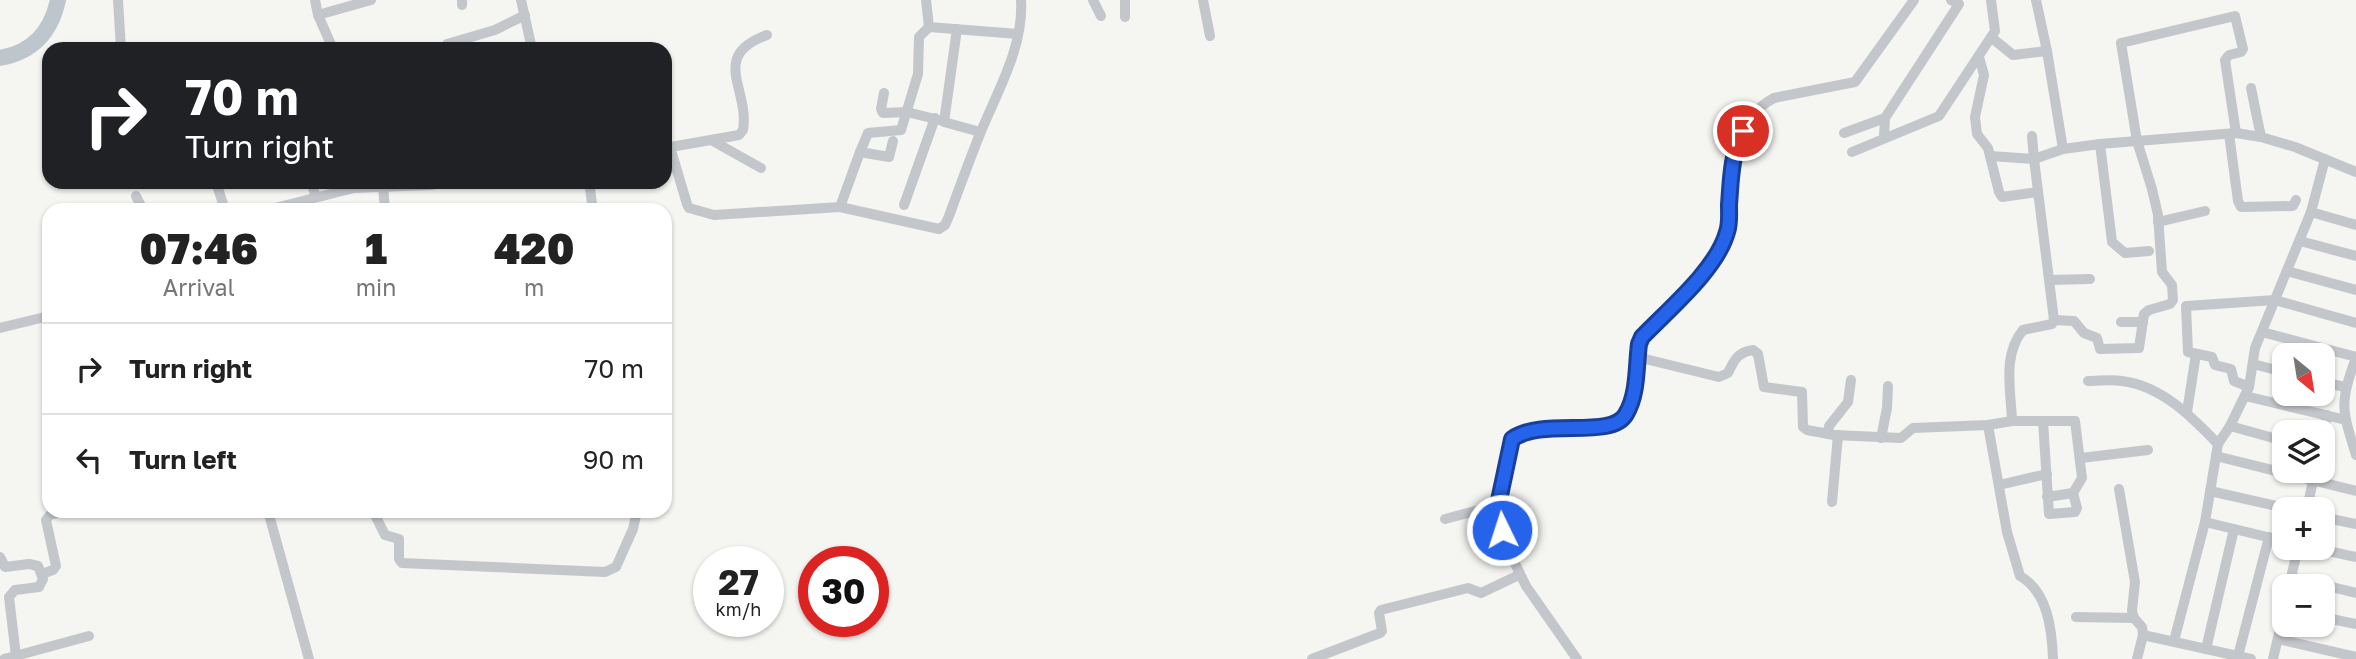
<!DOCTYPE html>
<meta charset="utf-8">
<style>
:root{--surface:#fff;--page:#f2f2f2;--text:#222;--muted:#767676;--line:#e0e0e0}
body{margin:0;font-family:"Golos Text",sans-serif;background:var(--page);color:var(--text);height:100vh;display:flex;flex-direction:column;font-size:26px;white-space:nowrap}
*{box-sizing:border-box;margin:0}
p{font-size:23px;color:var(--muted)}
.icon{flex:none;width:38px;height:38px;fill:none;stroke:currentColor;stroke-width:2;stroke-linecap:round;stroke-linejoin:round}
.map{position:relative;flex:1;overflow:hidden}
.side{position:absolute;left:42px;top:203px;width:630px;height:315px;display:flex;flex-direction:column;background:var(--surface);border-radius:21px;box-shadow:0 2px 5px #0004}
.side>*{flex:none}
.top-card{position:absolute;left:42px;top:42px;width:630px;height:147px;border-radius:21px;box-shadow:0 2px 5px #0004;background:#202124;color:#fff;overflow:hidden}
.needle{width:46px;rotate:150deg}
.controls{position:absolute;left:2272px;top:343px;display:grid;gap:14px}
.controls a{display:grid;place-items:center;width:63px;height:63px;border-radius:14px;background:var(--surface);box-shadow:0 2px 5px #0004;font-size:35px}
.speed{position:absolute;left:693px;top:546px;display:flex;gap:14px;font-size:35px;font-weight:700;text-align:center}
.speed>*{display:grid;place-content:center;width:91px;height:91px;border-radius:50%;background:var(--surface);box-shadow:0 2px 5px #0004;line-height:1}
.speed small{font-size:18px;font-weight:400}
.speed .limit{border:10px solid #d22;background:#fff;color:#111}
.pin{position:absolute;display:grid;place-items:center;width:60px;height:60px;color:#fff;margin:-30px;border:4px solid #fff;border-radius:50%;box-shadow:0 2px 7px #0007}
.me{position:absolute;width:77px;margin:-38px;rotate:356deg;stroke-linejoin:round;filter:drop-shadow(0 0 5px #0008)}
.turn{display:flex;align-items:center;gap:24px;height:147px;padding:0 28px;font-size:32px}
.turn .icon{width:91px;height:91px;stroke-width:2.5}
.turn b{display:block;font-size:49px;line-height:60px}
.eta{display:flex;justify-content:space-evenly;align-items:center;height:119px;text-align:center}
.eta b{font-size:42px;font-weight:800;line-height:49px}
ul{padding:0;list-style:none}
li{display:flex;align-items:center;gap:21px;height:91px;padding:0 28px;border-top:2px solid var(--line)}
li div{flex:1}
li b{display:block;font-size:26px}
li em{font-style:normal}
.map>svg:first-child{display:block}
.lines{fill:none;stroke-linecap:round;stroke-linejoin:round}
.river{stroke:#bec6cd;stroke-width:16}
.minor{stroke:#c3c6ca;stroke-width:10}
.route-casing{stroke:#184099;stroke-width:18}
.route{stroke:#2563eb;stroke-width:12}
</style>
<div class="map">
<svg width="2356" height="659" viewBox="0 0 2356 659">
<rect width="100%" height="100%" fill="#f5f5f2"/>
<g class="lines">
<path class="river" d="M0 58C33 52 51 32 58 0"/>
<g class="minor">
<polyline points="118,0 121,49"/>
<polyline points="315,0 318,15 333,49"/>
<polyline points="521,0 532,49"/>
<polyline points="926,0 929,27 1018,34"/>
<polyline points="1093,0 1101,16"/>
<polyline points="1125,0 1125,17"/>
<polyline points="1203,0 1210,36"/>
<polyline points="2036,0 2047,51 2063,149 2100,144 2236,133 2261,137 2295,147 2356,172"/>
<polyline points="462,5 462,0"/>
<polyline points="318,15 371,0"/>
<polyline points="957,29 944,122 980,132"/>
<polyline points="1992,38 2013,55 2047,51"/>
<polyline points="445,49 447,44 495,30 525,15"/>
<polyline points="1979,57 1984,75 1975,117 1977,134 1988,148 1999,192 2002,197 2038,192"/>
<polyline points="2251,88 2261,137"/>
<polyline points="884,93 881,109 883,113 907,112 939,120"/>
<polyline points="1844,133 1885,118"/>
<polyline points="2229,134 2238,201 2241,207 2293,206 2296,200"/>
<polyline points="1884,137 1885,118 1959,4 1951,0"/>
<polyline points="711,140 761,168"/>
<polyline points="893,141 889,157 860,152 868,133 901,130 918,74 919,37 929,27"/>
<polyline points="2100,144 2112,242 2125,253 2149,251"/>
<path d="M670 147 687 204 689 208 714 215 840 207 939 229 945 225 949 216C959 189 969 161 980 134 997 92 1024 47 1021 0"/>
<path d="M665 148 739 135 743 130C750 89 709 56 767 35"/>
<polyline points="1852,152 1939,116 1995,31 1991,0"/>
<polyline points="1990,156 2034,159 2032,136"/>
<polyline points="216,182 225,210"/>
<polyline points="311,182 316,197"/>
<polyline points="589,182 593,210"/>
<polyline points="383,186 385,210"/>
<polyline points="136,196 143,210"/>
<polyline points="904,205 935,118"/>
<polyline points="840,207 860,152"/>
<polyline points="267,210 354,188 430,185 447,182"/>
<polyline points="2311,212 2356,225"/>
<polyline points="2158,222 2205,211"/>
<polyline points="2300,241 2356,256"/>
<polyline points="2287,271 2356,290"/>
<polyline points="2049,280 2090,279"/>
<polyline points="2054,320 2034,159 2063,149"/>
<polyline points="2121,322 2143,322"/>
<polyline points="0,328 49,316"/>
<polyline points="2262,332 2356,357"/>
<path d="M1637 357 1719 377 1728 373C1734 360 1738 352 1753 350L1758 354 1764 387 1802 392 1803 427 1807 430 1834 435 1901 438 1913 428 1988 425 2012 421C2011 391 2002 355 2023 330L2052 324 2054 320 2074 321 2084 333 2097 338 2100 349 2139 348 2144 314 2149 310 2170 304 2173 300 2172 285 2162 272 2158 215 2152 189 2137 141 2121 43 2235 16 2243 49 2241 52 2229 55 2225 60 2236 133"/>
<path d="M2356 358C2339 402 2342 410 2356 455"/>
<polyline points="2253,364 2284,372"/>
<path d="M2088 381C2099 381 2111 379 2122 381 2162 386 2192 417 2218 444"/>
<polyline points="2322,382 2345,387"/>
<polyline points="2249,387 2234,381 2231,369 2215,365 2212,357 2188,352 2186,306 2275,300 2356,323"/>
<polyline points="2245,396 2346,420"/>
<polyline points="2187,412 2196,354"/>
<polyline points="2012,421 2043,421 2049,514 2075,512 2077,508 2073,493"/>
<polyline points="2043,421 2075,421 2082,478 2073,493 2047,497"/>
<path d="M1988 425 2007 532 2020 576C2048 592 2052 630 2053 659"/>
<polyline points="2230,426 2284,441"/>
<polyline points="1828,434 1829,426 1848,402 1851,380"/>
<polyline points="1881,438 1887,408 1888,386"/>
<polyline points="2322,439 2327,415"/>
<polyline points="2216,456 2356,491"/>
<polyline points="2081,458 2148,450"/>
<polyline points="1999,485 2047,474"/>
<polyline points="2119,489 2135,582 2132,611 2134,618 2142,627 2143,635"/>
<polyline points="2210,491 2290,509"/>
<polyline points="1832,502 1838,435"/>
<polyline points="2307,509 2315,471"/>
<polyline points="268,511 309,659"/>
<polyline points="376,517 385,535 399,539 399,559 402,563 605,572 616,567 633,529 637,511"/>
<polyline points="2322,517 2356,524"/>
<polyline points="1445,519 1498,505"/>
<polyline points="2205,522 2284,541"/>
<polyline points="2315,548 2356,557"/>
<polyline points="0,557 5,567 29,564 38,566 43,579 39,587 15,590 9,597 16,656"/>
<polyline points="42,574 53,570 56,566 46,520 50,515 64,511"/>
<polyline points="2291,577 2356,593"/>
<polyline points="2289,586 2298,548"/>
<polyline points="2076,617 2134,618"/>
<polyline points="2322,617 2356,624"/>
<polyline points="2278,639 2356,657"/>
<polyline points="2174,641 2205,522 2218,444 2230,426 2249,387 2255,348 2311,212 2325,159"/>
<polyline points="2206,649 2234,529"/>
<polyline points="2238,656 2269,537"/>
<polyline points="4,659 89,636"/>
<polyline points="1312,659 1380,633 1382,631 1379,613 1381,610 1468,588 1481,593 1519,575"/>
<path d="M1577 659 1526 586 1507 547 1498 505 1508 450 1512 439C1542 416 1612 440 1626 414 1638 394 1636 367 1638 344L1642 337C1668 310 1708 278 1723 243 1729 229 1729 216 1730 201 1732 161 1736 118 1774 98L1855 82 1914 0"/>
<polyline points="2137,659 2143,635 2251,659"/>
<polyline points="2273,659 2284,612"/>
</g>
</g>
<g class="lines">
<defs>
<path id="route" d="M1502 530 1498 505 1512 439C1543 417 1612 440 1626 414 1638 394 1636 367 1639 344L1642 337C1669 309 1717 269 1727 232 1730 224 1729 214 1729 205 1731 179 1731 155 1743 131"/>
</defs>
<use href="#route" class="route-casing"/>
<use href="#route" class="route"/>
</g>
</svg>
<div class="controls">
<a><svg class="needle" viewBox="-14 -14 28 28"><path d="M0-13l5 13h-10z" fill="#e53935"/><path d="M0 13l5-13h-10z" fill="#767676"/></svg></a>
<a><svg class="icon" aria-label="layers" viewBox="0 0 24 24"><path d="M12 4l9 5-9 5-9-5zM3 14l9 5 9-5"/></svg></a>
<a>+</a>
<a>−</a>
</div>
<div class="speed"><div>27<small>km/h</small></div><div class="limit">30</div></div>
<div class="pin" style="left:1743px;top:131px;background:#d93025"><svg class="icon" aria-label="arrive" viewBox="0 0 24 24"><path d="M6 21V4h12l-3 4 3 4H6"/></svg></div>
<svg class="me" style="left:1502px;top:530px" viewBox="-20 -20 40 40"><circle r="17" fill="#2563eb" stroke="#fff" stroke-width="3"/><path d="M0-11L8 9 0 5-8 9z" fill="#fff"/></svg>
<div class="top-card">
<div class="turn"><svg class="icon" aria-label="right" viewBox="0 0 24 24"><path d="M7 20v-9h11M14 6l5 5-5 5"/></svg><div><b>70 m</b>Turn right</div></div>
</div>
<section class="side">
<div class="eta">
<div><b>07:46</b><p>Arrival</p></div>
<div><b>1</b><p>min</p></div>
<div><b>420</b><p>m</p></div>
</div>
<ul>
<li><svg class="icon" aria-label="right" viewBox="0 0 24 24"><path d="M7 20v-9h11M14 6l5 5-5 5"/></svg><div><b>Turn right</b></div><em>70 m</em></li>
<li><svg class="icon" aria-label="left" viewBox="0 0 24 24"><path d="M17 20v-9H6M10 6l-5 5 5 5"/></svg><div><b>Turn left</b></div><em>90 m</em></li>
</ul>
</section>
</div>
